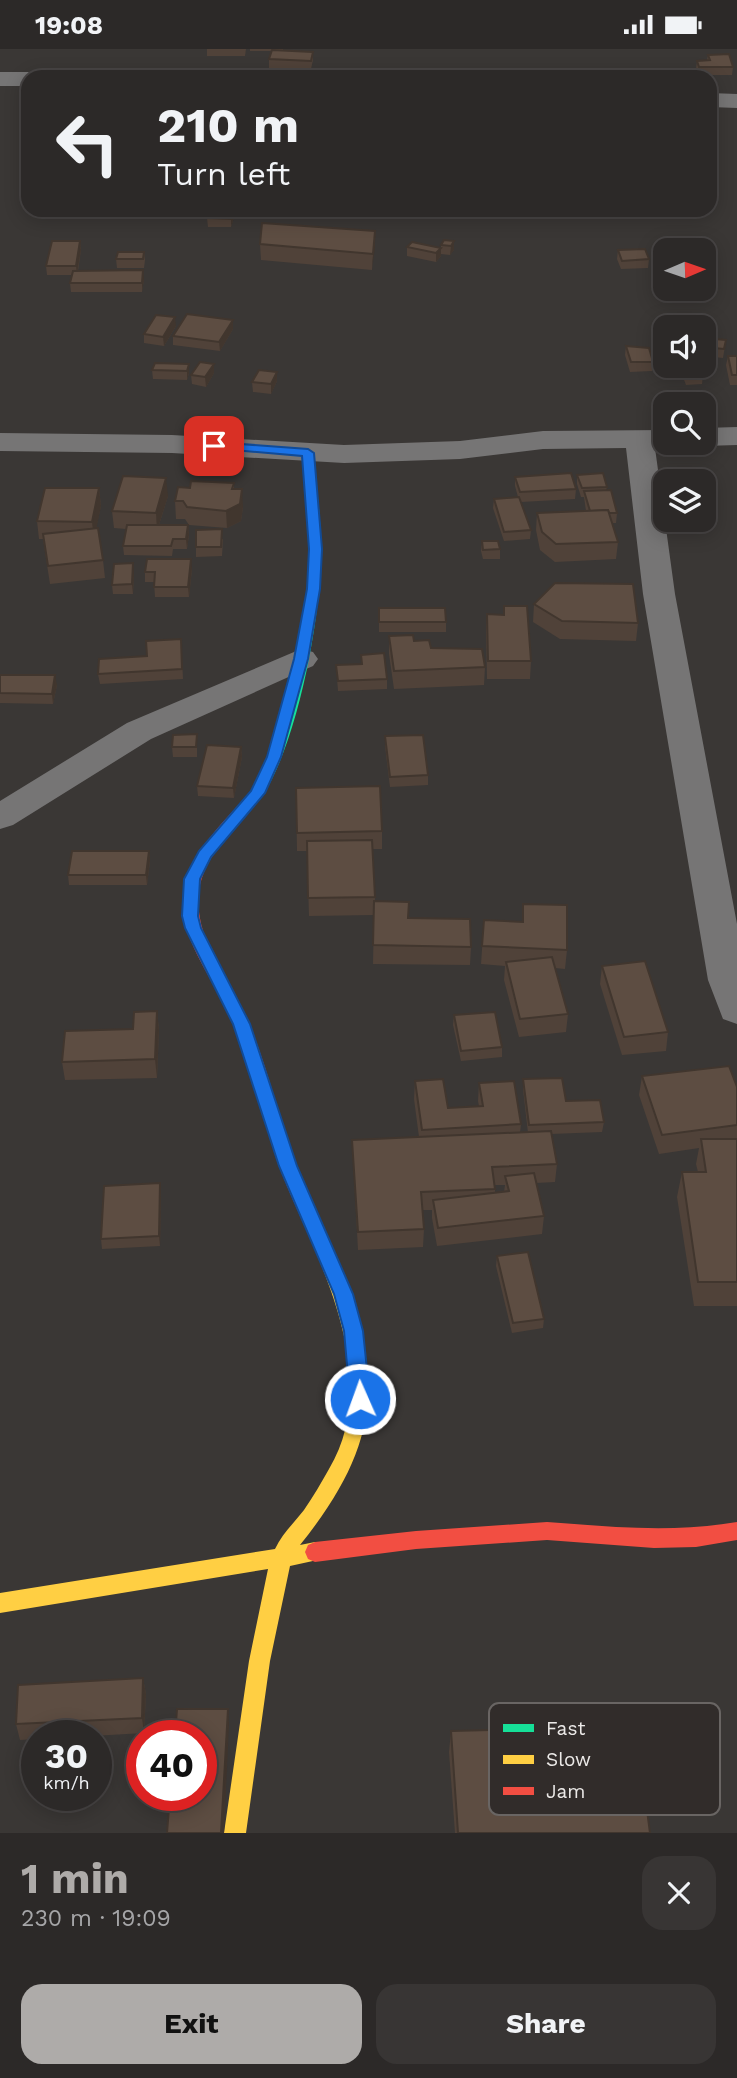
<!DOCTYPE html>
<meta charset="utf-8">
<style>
:root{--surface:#2c2928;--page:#383534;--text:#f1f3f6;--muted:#a6a6a8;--line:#484545;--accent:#aeaba9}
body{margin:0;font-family:"Work Sans",sans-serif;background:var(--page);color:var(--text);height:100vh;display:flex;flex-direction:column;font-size:26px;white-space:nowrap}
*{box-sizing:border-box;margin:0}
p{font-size:23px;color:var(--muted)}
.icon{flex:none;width:38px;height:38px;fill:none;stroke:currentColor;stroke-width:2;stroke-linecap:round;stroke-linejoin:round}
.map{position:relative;height:1784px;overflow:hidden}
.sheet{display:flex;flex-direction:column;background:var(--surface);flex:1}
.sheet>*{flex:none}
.hud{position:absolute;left:21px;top:21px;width:696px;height:147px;border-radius:21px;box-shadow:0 4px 18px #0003,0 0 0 2px var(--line);background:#2c2928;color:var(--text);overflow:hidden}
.needle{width:46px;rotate:88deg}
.tools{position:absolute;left:653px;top:189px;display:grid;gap:14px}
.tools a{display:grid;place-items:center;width:63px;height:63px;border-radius:14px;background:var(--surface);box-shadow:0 4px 18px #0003,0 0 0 2px var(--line);font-size:35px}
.speed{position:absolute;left:21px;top:1671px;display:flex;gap:14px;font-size:35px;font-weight:700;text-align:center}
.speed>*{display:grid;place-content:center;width:91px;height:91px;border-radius:50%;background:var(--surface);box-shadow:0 4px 18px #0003,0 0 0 2px var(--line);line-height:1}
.speed small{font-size:18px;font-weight:400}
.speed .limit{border:10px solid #d22;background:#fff;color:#111}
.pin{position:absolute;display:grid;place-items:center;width:60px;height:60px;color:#fff;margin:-30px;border-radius:14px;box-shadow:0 4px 10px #0006}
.me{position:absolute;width:77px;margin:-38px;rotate:358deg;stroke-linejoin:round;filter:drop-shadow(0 0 5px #0008)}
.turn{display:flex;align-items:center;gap:24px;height:147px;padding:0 21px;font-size:32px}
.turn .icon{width:91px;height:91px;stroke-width:2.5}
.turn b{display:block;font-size:49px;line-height:60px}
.round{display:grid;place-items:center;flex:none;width:74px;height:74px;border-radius:21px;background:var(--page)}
.headline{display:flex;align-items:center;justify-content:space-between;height:119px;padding:0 21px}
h1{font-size:42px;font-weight:700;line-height:52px;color:var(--accent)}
.cta{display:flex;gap:14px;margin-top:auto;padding:14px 21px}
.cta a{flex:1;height:80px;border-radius:21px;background:var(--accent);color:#111;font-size:28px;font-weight:700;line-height:80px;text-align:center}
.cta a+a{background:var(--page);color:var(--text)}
.status{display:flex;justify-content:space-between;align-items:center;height:49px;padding:0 35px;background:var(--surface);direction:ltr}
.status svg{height:19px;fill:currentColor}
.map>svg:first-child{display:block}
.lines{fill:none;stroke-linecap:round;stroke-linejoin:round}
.street{fill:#767575;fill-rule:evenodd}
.fast{fill:#16e098;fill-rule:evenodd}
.slow{fill:#ffcf43;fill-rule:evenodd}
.jam{fill:#f24e42;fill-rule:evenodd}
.wall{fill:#504239;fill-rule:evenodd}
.shaded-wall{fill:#41362e}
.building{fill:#5d4d42;stroke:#41362e;stroke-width:2}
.route{fill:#1a73e8;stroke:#114b97;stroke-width:2}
.key{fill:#312c2a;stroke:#696563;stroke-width:2}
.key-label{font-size:19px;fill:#eceae8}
</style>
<div class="status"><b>19:08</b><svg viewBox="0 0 49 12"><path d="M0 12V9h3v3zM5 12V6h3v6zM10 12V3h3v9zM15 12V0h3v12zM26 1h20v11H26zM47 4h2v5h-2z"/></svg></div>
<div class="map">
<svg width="737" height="1784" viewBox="0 0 737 1784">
<rect width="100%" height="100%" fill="#3a3735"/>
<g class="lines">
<g class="street">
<polygon points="0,23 28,23 38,28 28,28 28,37 0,37"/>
<polygon points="710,44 737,45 737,59 710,58"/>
<polygon points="737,378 737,396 704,397 694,394 704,394 704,379"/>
<polygon points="665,381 665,394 677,394 655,399 675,545 737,875 737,975 723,970 708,931 643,545 626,399 543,400 460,410 344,414 172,404 0,402 0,384 172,386 344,396 460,392 543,382"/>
<polygon points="301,600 313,603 318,610 313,617 151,690 13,776 0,780 0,752 127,674"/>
</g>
<path class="fast" d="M308 400 314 404C316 438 322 473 321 507 320 572 298 691 263 746L258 748 251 743C283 689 308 569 309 506 309 472 304 438 302 404Z"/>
<path class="slow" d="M327 1201 333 1203 336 1208C385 1327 382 1394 300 1496L315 1493 322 1496 325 1503 322 1510 290 1517 270 1612 246 1784H224L249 1612 268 1520 0 1564V1544L275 1500C282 1485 294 1474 304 1461 313 1448 321 1434 329 1420 369 1353 345 1274 318 1208L321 1203Z"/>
<g class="jam">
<path d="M258 738 265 743 263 746C240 774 204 804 199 842 193 891 231 931 249 974 268 1020 279 1069 296 1115 308 1147 323 1177 336 1208L333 1213 327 1215 321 1213 318 1208C305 1177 290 1146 278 1115 263 1069 250 1023 234 978 218 932 175 890 184 840 192 800 228 769 253 740Z"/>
<path d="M547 1473C614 1478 671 1484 737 1473V1491L696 1498 654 1499 547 1491 416 1500 315 1513 308 1510 305 1503 308 1496 315 1493 416 1482Z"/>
</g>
</g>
<g class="wall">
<polygon points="207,0 246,0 245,7 207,7"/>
<polygon points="250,0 283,0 283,2 313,3 313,11 311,20 269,19 269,10 271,2 250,2"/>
<polygon points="708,6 733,18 732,26 698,26 696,20 697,12 707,11"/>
<polygon points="209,161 236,161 231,178 208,178 207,169"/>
<polygon points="554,161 581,161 580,167 555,167"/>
<polygon points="375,182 372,221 261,211 260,195"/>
<polygon points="80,192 81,201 78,222 144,230 142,243 71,243 70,234 72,226 47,226 46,217"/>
<polygon points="454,192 454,201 450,206 441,205 441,207 436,213 407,207 407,198 441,198 441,196"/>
<polygon points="618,201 649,210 648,219 621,220 617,210"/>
<polygon points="144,203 145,211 144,219 117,219 116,210"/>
<polygon points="233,271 233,280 220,302 173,296 173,287"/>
<polygon points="176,277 164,297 144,294 144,285"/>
<polygon points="704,289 726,291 723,309 704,307"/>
<polygon points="626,297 653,313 652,322 630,323 625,306"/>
<polygon points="728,307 737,307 737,336 730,336 726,316"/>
<polygon points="189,315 189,324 187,331 153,330 152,321"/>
<polygon points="214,315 214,324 206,338 192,335 191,326"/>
<polygon points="684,318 703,326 702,335 686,336 683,328"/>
<polygon points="277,323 277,332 271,345 253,343 252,333"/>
<polygon points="577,426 607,438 606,441 617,464 616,474 612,474 618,493 616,510 555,513 540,501 536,481 537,464 586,462 584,448 581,448 577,435"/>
<polygon points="515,428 576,440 575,450 521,453 531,481 530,490 504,492 493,459 494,450 518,448 515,437"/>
<polygon points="234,434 234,440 243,458 241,472 227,479 189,476 185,470 176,470 175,452 190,439"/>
<polygon points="99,439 101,457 96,479 103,511 105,529 50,535 43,490 39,490 37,472"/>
<polygon points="168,447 159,476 188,476 189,486 187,500 173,500 172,507 124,506 123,497 126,480 114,479 112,462"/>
<polygon points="223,490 222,507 196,508 196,498"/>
<polygon points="482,492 500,500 500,510 483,510 481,502"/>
<polygon points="192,520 189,548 155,548 154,533 145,533 145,523"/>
<polygon points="134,524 133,545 113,545 112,536"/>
<polygon points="534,555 638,574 636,592 560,590 533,573"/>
<polygon points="379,559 446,573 446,583 379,583"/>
<polygon points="487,565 531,612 530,630 487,630 486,583"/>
<polygon points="389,587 414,592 431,599 485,618 484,636 394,640 389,605"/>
<polygon points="181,590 183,630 100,635 98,625 147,607"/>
<polygon points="361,606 387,630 387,640 338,642 336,616 361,615"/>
<polygon points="0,626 57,636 53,655 0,654"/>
<polygon points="385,687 428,726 428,736 390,738 385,697"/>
<polygon points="197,695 197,708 173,708 172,698"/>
<polygon points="241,698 242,708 234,749 198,747 197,737"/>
<polygon points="296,739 382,782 382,800 372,800 375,852 471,898 470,916 373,915 374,866 309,867 307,802 297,802"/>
<polygon points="149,802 150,812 147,836 69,836 68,826"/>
<polygon points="523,855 567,901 565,920 555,919 568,965 566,983 519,988 504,931 505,917 481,915 484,871 522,873"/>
<polygon points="602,917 668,983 666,1002 622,1006 600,935"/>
<polygon points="157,962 159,981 157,1029 65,1031 62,1013 133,980"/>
<polygon points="454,966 502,998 502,1008 461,1012 453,976"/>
<polygon points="642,1027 737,1038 737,1257 694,1257 677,1148 682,1123 698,1123 696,1115 699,1099 659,1105 639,1046"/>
<path d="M523 1030 566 1052 604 1073 602 1083 551 1085 557 1115 555 1133 536 1134 544 1167 542 1185 437 1197 432 1169V1161H422L424 1180 423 1198 358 1201 352 1091 419 1088 414 1050 415 1032 448 1059 479 1057 478 1052 479 1034 521 1075 520 1084H528L523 1040ZM495 1136H505L504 1143 495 1144Z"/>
<polygon points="161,1144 160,1197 102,1200 101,1190"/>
<polygon points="497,1207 544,1270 543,1279 512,1284 496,1217"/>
<polygon points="143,1629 146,1645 144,1684 92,1687 37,1687 37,1690 20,1691 16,1675"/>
<polygon points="451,1682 650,1784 455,1784 449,1703"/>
</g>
<g class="shaded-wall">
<polygon points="233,161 236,161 231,178 231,170"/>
<polygon points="375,182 375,198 372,221 373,205"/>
<polygon points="80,192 81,201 77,225 76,217"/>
<polygon points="454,192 454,201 450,206 451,197"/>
<polygon points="441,199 441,207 436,213 436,204"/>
<polygon points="143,221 144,230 142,243 142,234"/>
<polygon points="175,268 176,277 164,297 163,288"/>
<polygon points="233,271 233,280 220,302 219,293"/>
<polygon points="189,315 189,324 187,331 187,322"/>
<polygon points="214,315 214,324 206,338 205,328"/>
<polygon points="277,323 277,332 271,345 271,335"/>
<polygon points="166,429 168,447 157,482 156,464"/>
<polygon points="99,439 101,457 94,491 92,473"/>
<polygon points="242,440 243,458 241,472 227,479 226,462"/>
<polygon points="188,476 189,486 187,500 186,490"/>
<polygon points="191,510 192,520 189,548 188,538"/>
<polygon points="133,514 134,524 133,545 132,535"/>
<polygon points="55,626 57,636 53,655 52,645"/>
<polygon points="241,698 242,708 234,749 233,739"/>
<polygon points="149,802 150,812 147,836 146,826"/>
<polygon points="157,962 159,981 157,1029 155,1010"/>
<polygon points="160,1134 161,1144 160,1197 159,1187"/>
<polygon points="143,1629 146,1645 144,1684 142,1669"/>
<polygon points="228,1660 229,1676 224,1784 221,1784"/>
</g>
<g class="building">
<polygon points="272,1 313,3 311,12 269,10"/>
<polygon points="729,5 733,18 699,18 697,12 710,11 708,6"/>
<polygon points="209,161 233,161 231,170 207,169"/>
<polygon points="262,174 375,182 373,205 260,195"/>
<polygon points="444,191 454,192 451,197 441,196"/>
<polygon points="52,192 80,192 76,217 46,217"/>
<polygon points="412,193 441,199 436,204 407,198"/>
<polygon points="645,200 649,210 622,212 618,201"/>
<polygon points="118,203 144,203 143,210 116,210"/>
<polygon points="143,221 142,234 70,234 73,222"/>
<polygon points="187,265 233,271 219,293 173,287"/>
<polygon points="156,266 175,268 163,288 144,285"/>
<polygon points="704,289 726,291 724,300 704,298"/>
<polygon points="626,297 649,299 653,313 631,313"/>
<polygon points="728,307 737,307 737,326 732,326"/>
<polygon points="200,313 214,315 205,328 191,326"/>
<polygon points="155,314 189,315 187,322 152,321"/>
<polygon points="684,318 700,318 703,326 687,326"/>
<polygon points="259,321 277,323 271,335 252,333"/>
<polygon points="571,424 576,440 520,443 515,428"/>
<polygon points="603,424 607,438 582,439 577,426"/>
<polygon points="123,427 166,429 156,464 112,462"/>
<polygon points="191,432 234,434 232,440 242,440 240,455 226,462 187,458 183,452 175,452 178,438 190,439"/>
<polygon points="45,439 99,439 92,473 37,472"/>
<polygon points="611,441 617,464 609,464 608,461 590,462 584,442"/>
<polygon points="519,448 531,481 504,483 494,450"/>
<polygon points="608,461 618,493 556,495 542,483 537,464"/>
<polygon points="127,476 188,476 186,490 173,490 171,497 123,497"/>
<polygon points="98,479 103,511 48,517 43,485"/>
<polygon points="222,480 221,498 196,498 196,481"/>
<polygon points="482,492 498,492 500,500 483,501"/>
<polygon points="147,510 191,510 188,538 154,538 155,523 145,523"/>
<polygon points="133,514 132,535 112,536 114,515"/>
<polygon points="555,534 633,535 638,574 562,572 534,555"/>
<polygon points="504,557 527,557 531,612 488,612 487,565 504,566"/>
<polygon points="379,559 445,559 446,573 379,573"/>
<polygon points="413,586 414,592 429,591 431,599 482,600 485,618 394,622 389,587"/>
<polygon points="181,590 182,620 98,625 99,610 147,607 146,592"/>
<polygon points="384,604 387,630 338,632 336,616 362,615 361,606"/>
<polygon points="0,626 55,626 52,645 0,644"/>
<polygon points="197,685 196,698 172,698 173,686"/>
<polygon points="423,686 428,726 390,728 385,687"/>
<polygon points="207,696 241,698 233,739 197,737"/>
<polygon points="380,737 382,782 297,784 296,739"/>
<polygon points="372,791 375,848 308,849 307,792"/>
<polygon points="72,802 149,802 146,826 68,826"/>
<polygon points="374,852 409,853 408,869 470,870 471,898 373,896"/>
<polygon points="523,855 567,856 567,901 482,897 484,871 523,873"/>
<polygon points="552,908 568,965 520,970 506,913"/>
<polygon points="645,912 668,983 624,988 602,917"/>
<polygon points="157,962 155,1010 62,1013 65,982 133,980 134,963"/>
<polygon points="495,963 502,998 461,1002 454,966"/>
<polygon points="729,1017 737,1038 737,1076 662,1086 642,1027"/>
<polygon points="562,1029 566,1052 600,1051 604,1073 529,1076 523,1030"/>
<polygon points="443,1030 448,1059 483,1057 479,1034 514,1032 521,1075 422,1081 415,1032"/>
<polygon points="551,1082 557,1115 492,1118 495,1140 421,1143 424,1180 358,1183 352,1091"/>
<polygon points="701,1090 737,1090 737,1233 698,1233 682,1123 706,1123"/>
<polygon points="534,1124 544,1167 438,1179 433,1151 509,1142 505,1127"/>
<polygon points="160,1134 159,1187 101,1190 104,1137"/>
<polygon points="528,1203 544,1270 513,1274 497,1207"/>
<polygon points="143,1629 142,1669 16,1675 18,1636"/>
<polygon points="177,1660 228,1660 221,1784 167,1784 170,1746 201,1746 201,1687 175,1687"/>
<polygon points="636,1677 650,1784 458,1784 451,1682"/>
</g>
<polygon class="route" points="214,393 308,400 314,404 322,500 320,540 308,610 281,708 265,744 211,808 200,830 198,867 201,879 250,975 297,1117 353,1245 363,1282 370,1350 367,1356 360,1359 353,1356 350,1350 344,1282 334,1245 279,1117 233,975 185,879 182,867 184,830 199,802 251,742 267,708 294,610 307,540 309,500 302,407 210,399 210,394"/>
<rect x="489" y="1654" width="231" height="112" rx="10" class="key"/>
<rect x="503" y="1675" width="31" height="8" fill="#16e098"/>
<rect x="503" y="1706" width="31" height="9" fill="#ffcf43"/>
<rect x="503" y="1738" width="31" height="8" fill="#f24e42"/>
<g class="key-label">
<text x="546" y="1686">Fast</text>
<text x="546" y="1717">Slow</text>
<text x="546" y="1749">Jam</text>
</g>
</svg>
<div class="tools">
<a><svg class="needle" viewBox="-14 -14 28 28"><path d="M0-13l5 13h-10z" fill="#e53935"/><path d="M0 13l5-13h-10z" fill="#a6a6a8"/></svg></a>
<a><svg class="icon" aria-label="sound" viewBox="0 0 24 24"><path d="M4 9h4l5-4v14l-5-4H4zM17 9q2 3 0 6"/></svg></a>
<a><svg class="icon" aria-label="search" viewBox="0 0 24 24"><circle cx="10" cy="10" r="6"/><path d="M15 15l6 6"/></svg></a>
<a><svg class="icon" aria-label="layers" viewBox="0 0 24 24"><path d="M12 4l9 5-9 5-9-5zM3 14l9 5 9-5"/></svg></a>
</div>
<div class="speed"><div>30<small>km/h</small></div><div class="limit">40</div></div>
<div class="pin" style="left:214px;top:397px;background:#d93025"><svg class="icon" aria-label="arrive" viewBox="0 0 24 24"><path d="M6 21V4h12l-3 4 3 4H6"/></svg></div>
<svg class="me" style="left:360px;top:1350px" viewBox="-20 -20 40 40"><circle r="17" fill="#1a73e8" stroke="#fff" stroke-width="3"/><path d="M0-11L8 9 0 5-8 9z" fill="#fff"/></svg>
<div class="hud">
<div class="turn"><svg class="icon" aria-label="left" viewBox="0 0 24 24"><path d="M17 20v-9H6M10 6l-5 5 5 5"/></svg><div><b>210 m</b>Turn left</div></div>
</div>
</div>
<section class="sheet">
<div class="headline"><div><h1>1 min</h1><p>230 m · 19:09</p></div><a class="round"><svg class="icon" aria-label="close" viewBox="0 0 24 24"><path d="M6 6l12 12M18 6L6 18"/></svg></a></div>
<div class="cta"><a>Exit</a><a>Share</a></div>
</section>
